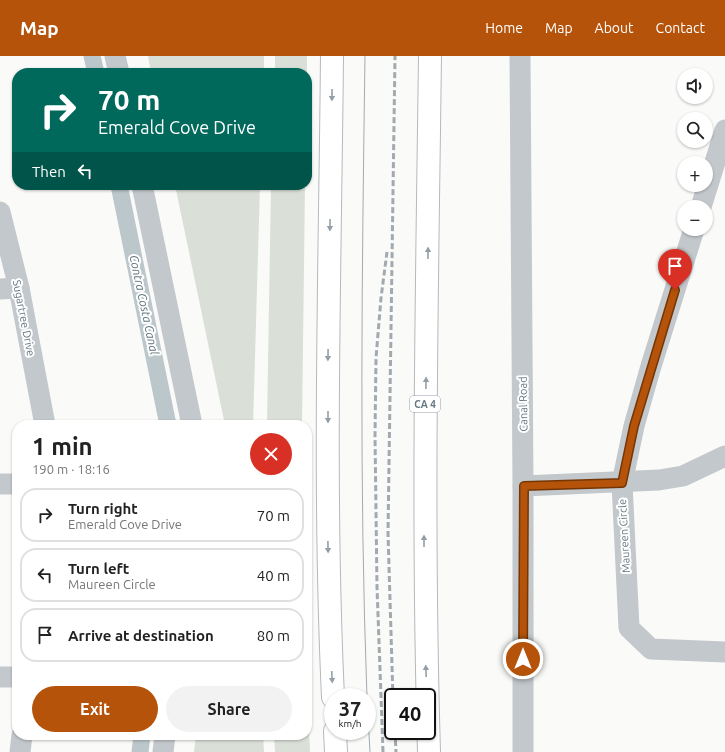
<!DOCTYPE html>
<meta charset="utf-8">
<style>
:root{--surface:#fff;--page:#f2f2f2;--text:#222;--muted:#767676;--line:#e0e0e0;--accent:#b45309}
body{margin:0;font-family:Ubuntu,sans-serif;background:var(--page);color:var(--text);height:100vh;display:flex;flex-direction:column;font-size:15px;white-space:nowrap}
*{box-sizing:border-box;margin:0}
p{font-size:13px;color:var(--muted)}
.icon{flex:none;width:22px;height:22px;fill:none;stroke:currentColor;stroke-width:2;stroke-linecap:round;stroke-linejoin:round}
.map{position:relative;flex:1;overflow:hidden}
.side{position:absolute;left:12px;top:364px;width:300px;height:320px;display:flex;flex-direction:column;background:var(--surface);border-radius:16px;box-shadow:0 1px 3px #0004}
.side>*{flex:none}
.hud{position:absolute;left:12px;top:12px;width:300px;height:122px;border-radius:16px;box-shadow:0 1px 3px #0004;background:#00695c;color:#fff;overflow:hidden}
.tools{position:absolute;left:677px;top:12px;display:grid;gap:8px}
.tools a{display:grid;place-items:center;width:36px;height:36px;border-radius:50%;background:var(--surface);box-shadow:0 1px 3px #0004;font-size:20px}
.speed{position:absolute;left:324px;top:632px;display:flex;gap:8px;font-size:20px;font-weight:700;text-align:center}
.speed>*{display:grid;place-content:center;width:52px;height:52px;border-radius:50%;background:var(--surface);box-shadow:0 1px 3px #0004;line-height:1}
.speed small{font-size:10px;font-weight:400}
.speed .limit{border:2px solid #111;border-radius:6px;background:#fff;color:#111}
.pin{position:absolute;display:grid;place-items:center;width:34px;height:34px;color:#fff;margin:-41px -17px;border-radius:50% 50% 50% 0;rotate:-45deg;box-shadow:0 0 4px #0007}
.pin .icon{rotate:45deg}
.me{position:absolute;width:44px;margin:-22px;rotate:0deg;stroke-linejoin:round;filter:drop-shadow(0 0 3px #0008)}
.turn{display:flex;align-items:center;gap:14px;height:84px;padding:0 20px;font-size:18px}
.turn .icon{width:52px;height:52px;stroke-width:2.5}
.turn b{display:block;font-size:28px;line-height:34px}
.then{display:flex;align-items:center;height:38px;padding:0 20px;background:#0003;gap:8px;font-size:15px}
.round{display:grid;place-items:center;flex:none;width:42px;height:42px;border-radius:21px;background:var(--page)}
.summary{display:flex;align-items:center;justify-content:space-between;height:68px;padding:0 20px}
h1{font-size:24px;font-weight:700;line-height:30px}
.action{display:flex;gap:8px;margin-top:auto;padding:8px 20px}
.action a{flex:1;height:46px;border-radius:24px;background:var(--accent);color:#fff;font-size:16px;font-weight:700;line-height:46px;text-align:center}
.action a+a{background:var(--page);color:var(--text)}
ul{padding:0;list-style:none}
li{display:flex;align-items:center;gap:12px;height:54px;margin:0 8px 6px;padding:0 12px;border:2px solid var(--line);border-radius:16px}
li div{flex:1}
li b{display:block;font-size:15px}
li em{font-style:normal}
header{display:flex;align-items:center;gap:24px;box-sizing:border-box;height:56px;padding:0 20px;background:var(--accent);color:#fff}
header strong{font-size:19px}
nav{display:flex;gap:22px;margin-inline-start:auto;font-size:14px}
.map>svg:first-child{display:block}
.green{fill:#dadfd7}
.lines{fill:none;stroke-linecap:round;stroke-linejoin:round}
.canal{stroke:#bbc7cb;stroke-width:17}
.highway-casing{stroke:#b4b9bd;stroke-width:24}
.minor{stroke:#c3c8cc;stroke-width:21}
.highway{stroke:#fff;stroke-width:22}
.tram{stroke:#a2aab0;stroke-width:1}
.rail{stroke:#a2aab0;stroke-width:3;stroke-dasharray:6 3;stroke-linecap:butt}
.oneway{fill:#939fa8}
.route-casing{stroke:#753606;stroke-width:10}
.route{stroke:#b45309;stroke-width:7}
.labels{text-anchor:middle;stroke-width:4;stroke-linejoin:round;paint-order:stroke}
.shield{fill:#fff;stroke:#939fa8;stroke-width:1}
.shield-label{font-size:10px;font-weight:bold;fill:#657683}
.street-label{font-size:11px;fill:#657683;stroke:#fff}
.water-label{font-size:12px;font-style:italic;fill:#60757c;stroke:#fff}
</style>
<header>
<strong>Map</strong>
<nav><a>Home</a><a>Map</a><a>About</a><a>Contact</a></nav>
</header>
<div class="map">
<svg width="725" height="696" viewBox="0 0 725 696">
<rect width="100%" height="100%" fill="#fafaf8"/>
<g class="green">
<polygon points="148,0 264,0 264,17 151,17"/>
<polygon points="275,0 307,0 307,19 307,17 275,17"/>
<polygon points="175,129 260,129 253,369 225,369"/>
<polygon points="271,129 305,129 302,369 267,369"/>
<polygon points="307,630 310,696 275,696 274,679 307,679"/>
<polygon points="196,679 263,679 264,696 194,696"/>
</g>
<g class="lines">
<g class="canal">
<polyline points="92,0 96,17"/>
<polyline points="119,129 168,369"/>
<polyline points="140,696 142,679"/>
</g>
<defs>
<g id="highway">
<path d="M332 0C330 214 323 428 333 641"/>
<polyline points="335,675 336,696"/>
<path d="M429 696C422 464 427 232 430 0"/>
</g>
</defs>
<use href="#highway" class="highway-casing"/>
<g class="minor">
<polyline points="115,0 119,17"/>
<polyline points="520,0 523,430 523,696"/>
<polyline points="142,129 192,369"/>
<polyline points="701,151 725,74"/>
<polyline points="0,156 19,232 45,369"/>
<polyline points="694,173 651,310 634,370 622,427 629,572 651,593 725,596"/>
<polyline points="0,233 19,232"/>
<polyline points="0,428 17,428"/>
<polyline points="523,430 659,424 683,420 725,400"/>
<polyline points="0,621 17,621"/>
<polyline points="20,696 22,679"/>
<polyline points="163,696 165,679"/>
</g>
<use href="#highway" class="highway"/>
<g class="tram">
<path d="M365 0C362 214 359 427 367 641"/>
<polyline points="367,643 370,696"/>
</g>
<g class="rail">
<polyline points="393,643 388,477 395,0"/>
<polyline points="395,675 396,696"/>
<polyline points="383,696 377,531 375,380 376,302 381,242 387,196"/>
</g>
</g>
<defs><path id="oneway-solid" d="M-6-.8H1V-3.2L6.5 0L1 3.2V.8H-6Z"/></defs>
<g class="oneway">
<use href="#oneway-solid" transform="translate(332 39) rotate(91)"/>
<use href="#oneway-solid" transform="translate(330 169) rotate(91)"/>
<use href="#oneway-solid" transform="translate(428 197) rotate(-89)"/>
<use href="#oneway-solid" transform="translate(328 299) rotate(91)"/>
<use href="#oneway-solid" transform="translate(426 327) rotate(-89)"/>
<use href="#oneway-solid" transform="translate(328 361) rotate(90)"/>
<use href="#oneway-solid" transform="translate(424 485) rotate(-90)"/>
<use href="#oneway-solid" transform="translate(328 491) rotate(89)"/>
<use href="#oneway-solid" transform="translate(426 615) rotate(-92)"/>
<use href="#oneway-solid" transform="translate(332 621) rotate(87)"/>
</g>
<g class="lines">
<defs>
<polyline id="route" points="523,603 524,430 622,427 634,370 675,234"/>
</defs>
<use href="#route" class="route-casing"/>
<use href="#route" class="route"/>
</g>
<g class="labels">
<rect class="shield" x="410" y="340" width="30" height="16" rx="3"/>
<g class="shield-label">
<text x="425" y="352">CA 4</text>
</g>
<g class="street-label">
<text transform="translate(24 262) rotate(79)" y="4">Sugartree Drive</text>
<text transform="translate(523 348) rotate(-91)" y="4">Canal Road</text>
<text transform="translate(624 480) rotate(-93)" y="4">Maureen Circle</text>
</g>
<g class="water-label">
<text transform="translate(144 249) rotate(78)" y="4">Contra Costa Canal</text>
</g>
</g>
</svg>
<div class="tools">
<a><svg class="icon" aria-label="sound" viewBox="0 0 24 24"><path d="M4 9h4l5-4v14l-5-4H4zM17 9q2 3 0 6"/></svg></a>
<a><svg class="icon" aria-label="search" viewBox="0 0 24 24"><circle cx="10" cy="10" r="6"/><path d="M15 15l6 6"/></svg></a>
<a>+</a>
<a>−</a>
</div>
<div class="speed"><div>37<small>km/h</small></div><div class="limit">40</div></div>
<div class="pin" style="left:675px;top:234px;background:#d93025"><svg class="icon" aria-label="arrive" viewBox="0 0 24 24"><path d="M6 21V4h12l-3 4 3 4H6"/></svg></div>
<svg class="me" style="left:523px;top:603px" viewBox="-20 -20 40 40"><circle r="17" fill="#b45309" stroke="#fff" stroke-width="3"/><path d="M0-11L8 9 0 5-8 9z" fill="#fff"/></svg>
<div class="hud">
<div class="turn"><svg class="icon" aria-label="right" viewBox="0 0 24 24"><path d="M7 20v-9h11M14 6l5 5-5 5"/></svg><div><b>70 m</b>Emerald Cove Drive</div></div>
<div class="then">Then<svg class="icon" aria-label="left" viewBox="0 0 24 24"><path d="M17 20v-9H6M10 6l-5 5 5 5"/></svg></div>
</div>
<section class="side">
<div class="summary"><div><h1>1 min</h1><p>190 m · 18:16</p></div><a class="round" style="background:#d93025;color:#fff"><svg class="icon" aria-label="close" viewBox="0 0 24 24"><path d="M6 6l12 12M18 6L6 18"/></svg></a></div>
<ul>
<li><svg class="icon" aria-label="right" viewBox="0 0 24 24"><path d="M7 20v-9h11M14 6l5 5-5 5"/></svg><div><b>Turn right</b><p>Emerald Cove Drive</p></div><em>70 m</em></li>
<li><svg class="icon" aria-label="left" viewBox="0 0 24 24"><path d="M17 20v-9H6M10 6l-5 5 5 5"/></svg><div><b>Turn left</b><p>Maureen Circle</p></div><em>40 m</em></li>
<li><svg class="icon" aria-label="arrive" viewBox="0 0 24 24"><path d="M6 21V4h12l-3 4 3 4H6"/></svg><div><b>Arrive at destination</b></div><em>80 m</em></li>
</ul>
<div class="action"><a>Exit</a><a>Share</a></div>
</section>
</div>
